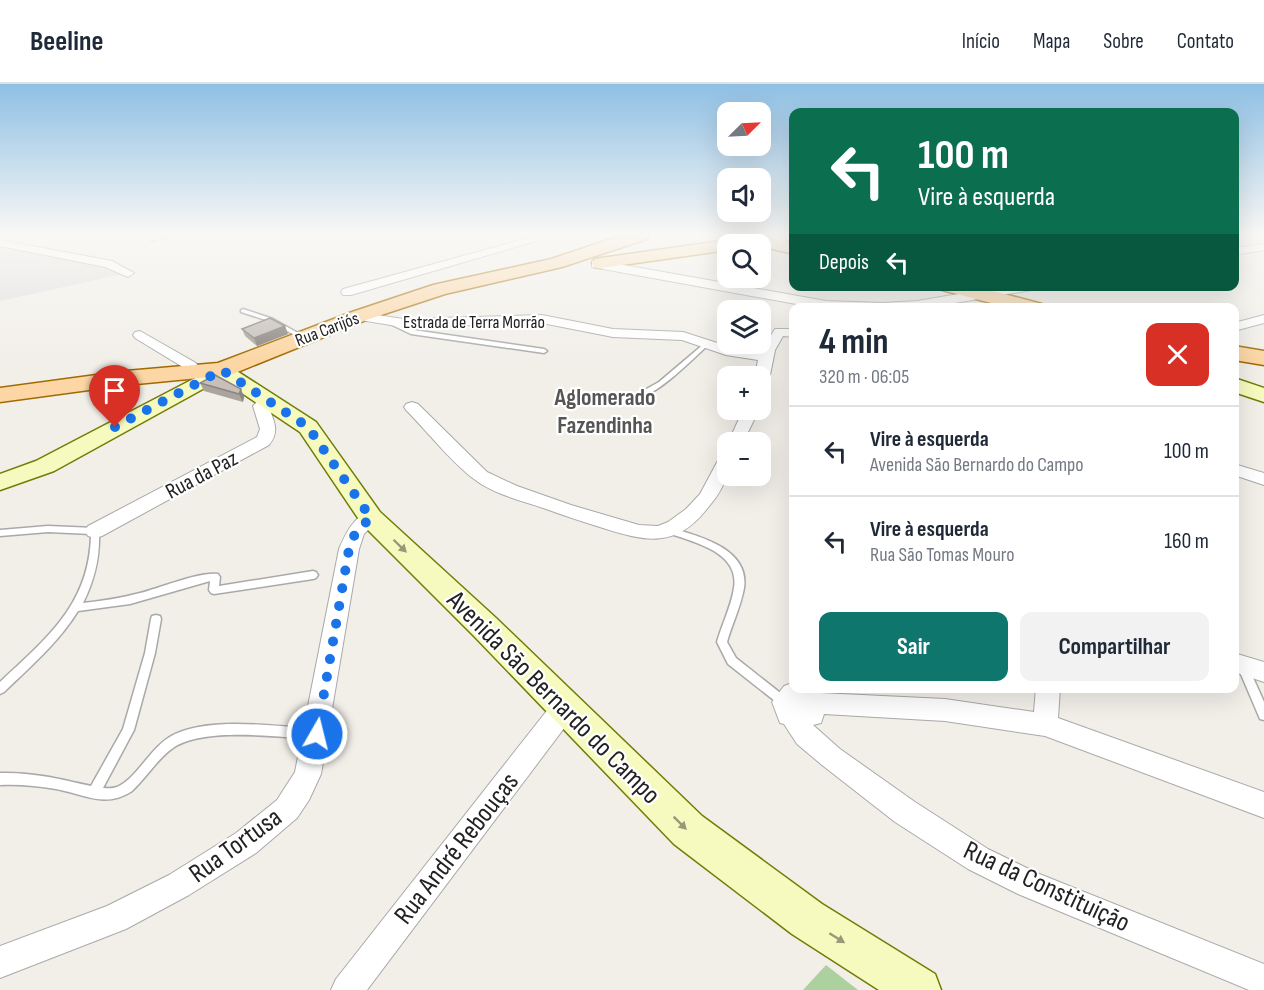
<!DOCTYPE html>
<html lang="pt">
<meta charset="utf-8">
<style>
:root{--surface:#fff;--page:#f2f2f3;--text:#1f2937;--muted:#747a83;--line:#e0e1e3;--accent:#0f766e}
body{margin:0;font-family:"Sofia Sans Condensed",sans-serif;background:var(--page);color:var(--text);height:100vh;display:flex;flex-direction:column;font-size:22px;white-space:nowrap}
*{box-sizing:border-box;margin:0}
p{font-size:20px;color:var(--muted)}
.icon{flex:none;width:33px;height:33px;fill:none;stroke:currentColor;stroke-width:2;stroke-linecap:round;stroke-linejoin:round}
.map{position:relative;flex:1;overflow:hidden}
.drawer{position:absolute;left:789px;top:219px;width:450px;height:390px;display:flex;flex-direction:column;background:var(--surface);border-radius:12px;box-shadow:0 6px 24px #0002}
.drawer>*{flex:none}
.top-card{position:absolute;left:789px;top:24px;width:450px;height:183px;border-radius:12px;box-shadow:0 6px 24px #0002;background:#0b6e4f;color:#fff;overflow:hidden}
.needle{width:39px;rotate:66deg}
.controls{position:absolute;left:717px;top:18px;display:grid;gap:12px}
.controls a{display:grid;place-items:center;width:54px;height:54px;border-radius:12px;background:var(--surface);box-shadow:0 6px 24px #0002;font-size:30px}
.pin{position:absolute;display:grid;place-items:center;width:51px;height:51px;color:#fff;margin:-62px -26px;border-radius:50% 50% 50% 0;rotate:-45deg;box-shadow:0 0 6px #0007}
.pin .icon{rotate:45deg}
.me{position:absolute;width:66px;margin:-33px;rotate:8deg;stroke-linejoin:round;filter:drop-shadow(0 0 4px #0008)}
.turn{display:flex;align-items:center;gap:21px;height:126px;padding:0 30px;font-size:27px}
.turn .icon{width:78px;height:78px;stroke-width:2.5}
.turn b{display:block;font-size:42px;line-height:51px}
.then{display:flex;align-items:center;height:57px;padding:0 30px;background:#0003;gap:12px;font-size:22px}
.round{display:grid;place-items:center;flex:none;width:63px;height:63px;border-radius:12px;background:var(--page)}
.headline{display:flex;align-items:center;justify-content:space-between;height:102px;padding:0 30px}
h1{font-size:36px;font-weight:700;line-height:45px}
.cta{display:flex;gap:12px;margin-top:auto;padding:12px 30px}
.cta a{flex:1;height:69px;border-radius:12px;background:var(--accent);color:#fff;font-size:24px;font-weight:700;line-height:69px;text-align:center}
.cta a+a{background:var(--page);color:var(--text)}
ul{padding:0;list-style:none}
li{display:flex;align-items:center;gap:18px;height:90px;padding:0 30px;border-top:2px solid var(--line)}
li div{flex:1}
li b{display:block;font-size:22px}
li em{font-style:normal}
header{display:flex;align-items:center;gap:36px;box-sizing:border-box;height:84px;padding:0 30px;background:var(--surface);border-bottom:2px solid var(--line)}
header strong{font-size:28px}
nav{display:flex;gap:33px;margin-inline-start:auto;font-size:21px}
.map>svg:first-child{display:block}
.residential{fill:#e0dfdf}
.forest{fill:#add19e}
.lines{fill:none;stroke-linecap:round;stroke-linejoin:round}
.lane-casing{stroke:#a9a9a9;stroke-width:3}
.street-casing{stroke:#a9a9a9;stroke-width:2}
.secondary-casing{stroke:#707d05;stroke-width:3}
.primary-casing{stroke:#a06b00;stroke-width:3}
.lane{fill:#fff;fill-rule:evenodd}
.street{fill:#fff;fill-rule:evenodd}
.secondary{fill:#f7fabf;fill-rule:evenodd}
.primary{fill:#fcd6a4;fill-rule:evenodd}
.wall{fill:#aba49e}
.shaded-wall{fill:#8b8681}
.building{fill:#c7bfb8;stroke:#8b8681;stroke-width:1.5}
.oneway{fill:#979978}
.route{stroke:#1a73e8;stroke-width:10;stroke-dasharray:0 18}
.labels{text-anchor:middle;stroke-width:4.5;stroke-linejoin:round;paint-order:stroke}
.far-street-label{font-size:18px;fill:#222;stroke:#fff}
.street-label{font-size:22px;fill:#222;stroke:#fff}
.neighbourhood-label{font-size:24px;font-weight:bold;fill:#555;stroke:#fff}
.near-street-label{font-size:27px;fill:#222;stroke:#fff}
</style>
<header>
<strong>Beeline</strong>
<nav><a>Início</a><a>Mapa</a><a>Sobre</a><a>Contato</a></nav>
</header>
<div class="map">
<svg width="1264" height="906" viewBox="0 0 1264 906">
<rect width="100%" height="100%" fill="#f2efe9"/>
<polygon class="residential" points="0,161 108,181 124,190 0,217"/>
<polygon class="forest" points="826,881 858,906 803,906"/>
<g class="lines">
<defs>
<g id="lane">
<polygon points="142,151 149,151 153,153 170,151 152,157"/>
<polygon points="243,225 273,235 305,253 300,254 269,237 241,228 241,226"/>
<polygon points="388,237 392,237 413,246 544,265 547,267 544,269 411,250 388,239"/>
<path d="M705 259 708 261 707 262C695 273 656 312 641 312V308L659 298Z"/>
<path d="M48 442 95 444 99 447C100 473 95 495 83 519 102 517 121 514 140 509 160 504 200 487 218 490L220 493 219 502 313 487 316 488 318 491 316 494 313 495 214 510 211 509 209 506 210 497 130 520 78 527C59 558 30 583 4 608L0 610V598C47 554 90 520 91 450L48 448 0 452V446Z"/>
<path d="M668 443C698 452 750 464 744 504 741 522 732 540 727 558L736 574 788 615 790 618 788 621 784 623 780 621 728 580 717 558C722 540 731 523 734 504 740 467 692 458 665 448L664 446 665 444Z"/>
<path d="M156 531 160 532 161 535 155 569 134 646 103 704C107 704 112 705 117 703 139 693 150 662 175 650 211 633 275 642 314 645L318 646 320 650 318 654 314 655C277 653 204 643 173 664 158 674 146 694 132 707 105 725 84 710 56 705 37 702 19 700 0 701V689C32 688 60 695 91 702L123 645 145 569 151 535 152 532Z"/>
<polygon points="1242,577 1246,578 1264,618 1264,636 1260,635 1237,581 1238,578"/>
</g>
<g id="street">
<polygon points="539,151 557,151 351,211 343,211 341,208 343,205"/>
<polygon points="0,156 112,177 134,189 128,193 105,183 0,162"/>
<polygon points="1264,160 1264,166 1234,171 1234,164"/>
<polygon points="596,176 826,217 883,219 917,217 1006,202 1038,202 1032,206 925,224 818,224 592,183 592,177"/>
<polygon points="359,228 403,235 542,231 613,245 683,248 733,264 760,268 775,245 794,245 794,253 783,252 775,266 768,301 760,305 760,292 755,292 758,276 726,271 682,256 613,253 542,239 403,243 354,235 352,232 354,229"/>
<polygon points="1264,231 1264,239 1234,247 1234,239"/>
<polygon points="140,247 196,279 198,282 196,285 186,285 135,254 133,251 135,248"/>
<path d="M268 310 276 315 269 323C274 338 280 347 269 361L102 452 95 454 88 452 85 447 88 442 257 353 260 345 253 322 262 312Z"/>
<path d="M412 318 418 320 487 388 517 402 571 421 639 441 658 442 668 438 686 425 700 410 722 369 728 368C728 395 724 405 706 426 675 465 644 457 603 444 584 438 565 432 546 425 523 417 493 410 474 395 451 378 427 347 406 326L404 323 406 320Z"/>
<polygon points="743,326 759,326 743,358 728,359"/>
<polygon points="1234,380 1264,389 1264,401 1234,391"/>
<path d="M371 427 378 429 380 434 364 450 359 465 321 690 309 716 297 734 256 769 189 811 126 845 0 894V862L107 822 169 791 236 749 277 716 295 688 339 465C346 449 353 433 371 427Z"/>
<polygon points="1234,569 1264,578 1264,598 1234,588"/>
<polygon points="792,599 794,604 815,604 820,609 945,615 1034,628 1036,604 1060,604 1058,634 1264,708 1264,734 1045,652 945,637 824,630 821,639 813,641 840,665 915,718 988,765 1037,789 1264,880 1264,906 1249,906 1018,810 968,785 895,738 822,681 797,660 784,640 780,639 772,618 784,602"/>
<polygon points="565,612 574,615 577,623 574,631 367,906 331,906 336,895 556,615"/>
</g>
<g id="secondary">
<polygon points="763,151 794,151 794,156 751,160 748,157 751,154"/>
<polygon points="222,280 229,282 316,338 380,428 496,534 702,732 822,820 935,890 941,906 879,906 792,850 674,760 474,552 362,440 300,348 221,295 54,387 0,406 0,390 36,377"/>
<polygon points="1234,294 1264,304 1264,318 1234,308"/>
</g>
<g id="primary">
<polygon points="623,151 649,151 647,155 562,183 445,210 366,236 230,291 126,301 0,318 0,304 126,287 218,279 352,228 433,201 551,175"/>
<polygon points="727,151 758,151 794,160 794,170 729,155"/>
<polygon points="728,156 736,160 728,160 728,166 601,184 595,183 592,179 595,175 601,174"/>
<polygon points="940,202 974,202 1042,220 1045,224 1010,224 942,206"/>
<polygon points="1234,262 1264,267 1264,281 1234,276"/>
</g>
</defs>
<use href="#lane" class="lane-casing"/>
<use href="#street" class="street-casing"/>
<use href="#secondary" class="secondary-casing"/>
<use href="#primary" class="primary-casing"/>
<use href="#lane" class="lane"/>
<use href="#street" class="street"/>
<use href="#secondary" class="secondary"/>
<use href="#primary" class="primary"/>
</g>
<g class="wall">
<polygon points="285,242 288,250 257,262 245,252 242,245"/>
<polygon points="215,291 244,313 243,318 204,307 200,299"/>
</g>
<g class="shaded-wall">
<polygon points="285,242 288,250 257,262 254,254"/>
<polygon points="241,305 244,313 243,318 239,310"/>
</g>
<g class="building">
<polygon points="270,234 285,242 254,254 242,245"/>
<polygon points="215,291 241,305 239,310 200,299"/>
</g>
<defs><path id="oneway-solid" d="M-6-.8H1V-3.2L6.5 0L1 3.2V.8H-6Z" transform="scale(1.5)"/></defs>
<g class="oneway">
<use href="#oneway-solid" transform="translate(400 462) rotate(44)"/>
<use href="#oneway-solid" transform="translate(680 739) rotate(45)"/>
<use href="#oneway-solid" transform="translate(837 854) rotate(32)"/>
</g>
<linearGradient id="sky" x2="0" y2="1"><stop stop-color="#8fc0e4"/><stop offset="0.54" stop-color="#f9f8f5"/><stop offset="1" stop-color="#f9f8f5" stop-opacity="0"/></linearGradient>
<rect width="1264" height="278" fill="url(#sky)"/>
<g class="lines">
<polyline class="route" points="115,343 222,286 308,343 371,434 356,447 349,465 317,650"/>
</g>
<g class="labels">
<g class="far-street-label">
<text x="474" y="244">Estrada de Terra Morrão</text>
<text transform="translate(327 245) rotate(-21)" y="6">Rua Carijós</text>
</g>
<g class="street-label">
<text transform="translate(201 390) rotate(-28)" y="8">Rua da Paz</text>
</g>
<g class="neighbourhood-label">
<text x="605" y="321">Aglomerado<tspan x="605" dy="28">Fazendinha</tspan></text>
</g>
<g class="near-street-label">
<text transform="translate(554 613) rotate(45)" y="9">Avenida São Bernardo do Campo</text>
<text transform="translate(235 761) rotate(-36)" y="9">Rua Tortusa</text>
<text transform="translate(456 764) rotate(-52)" y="9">Rua André Rebouças</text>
<text transform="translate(1047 802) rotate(25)" y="9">Rua da Constituição</text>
</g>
</g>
</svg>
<div class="controls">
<a><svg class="needle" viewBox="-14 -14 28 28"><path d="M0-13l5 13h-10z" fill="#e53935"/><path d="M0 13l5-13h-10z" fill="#747a83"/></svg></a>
<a><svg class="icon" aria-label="sound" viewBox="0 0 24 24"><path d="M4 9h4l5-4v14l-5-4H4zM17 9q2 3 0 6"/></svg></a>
<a><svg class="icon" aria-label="search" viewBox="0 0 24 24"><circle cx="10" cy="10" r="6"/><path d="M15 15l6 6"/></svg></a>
<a><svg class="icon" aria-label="layers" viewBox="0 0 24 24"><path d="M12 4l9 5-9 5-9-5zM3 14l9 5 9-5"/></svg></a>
<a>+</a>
<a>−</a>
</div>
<div class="pin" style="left:115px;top:343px;background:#d93025"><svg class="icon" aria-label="arrive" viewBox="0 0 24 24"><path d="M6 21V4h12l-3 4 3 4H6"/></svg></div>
<svg class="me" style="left:317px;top:650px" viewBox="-20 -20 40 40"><circle r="17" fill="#1a73e8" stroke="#fff" stroke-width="3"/><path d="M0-11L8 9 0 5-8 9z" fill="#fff"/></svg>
<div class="top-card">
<div class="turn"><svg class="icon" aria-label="left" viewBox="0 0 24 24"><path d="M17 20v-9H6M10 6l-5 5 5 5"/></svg><div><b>100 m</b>Vire à esquerda</div></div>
<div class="then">Depois<svg class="icon" aria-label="left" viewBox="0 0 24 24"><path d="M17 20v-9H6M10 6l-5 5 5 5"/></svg></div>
</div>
<section class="drawer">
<div class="headline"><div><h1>4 min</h1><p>320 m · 06:05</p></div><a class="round" style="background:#d93025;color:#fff"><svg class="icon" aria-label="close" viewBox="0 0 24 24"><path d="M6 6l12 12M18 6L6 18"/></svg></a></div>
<ul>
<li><svg class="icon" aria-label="left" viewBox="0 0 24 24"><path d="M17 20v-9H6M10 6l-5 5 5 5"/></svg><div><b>Vire à esquerda</b><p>Avenida São Bernardo do Campo</p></div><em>100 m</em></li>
<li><svg class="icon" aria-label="left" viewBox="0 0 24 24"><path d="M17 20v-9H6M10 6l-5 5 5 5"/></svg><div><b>Vire à esquerda</b><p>Rua São Tomas Mouro</p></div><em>160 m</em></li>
</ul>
<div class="cta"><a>Sair</a><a>Compartilhar</a></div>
</section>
</div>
